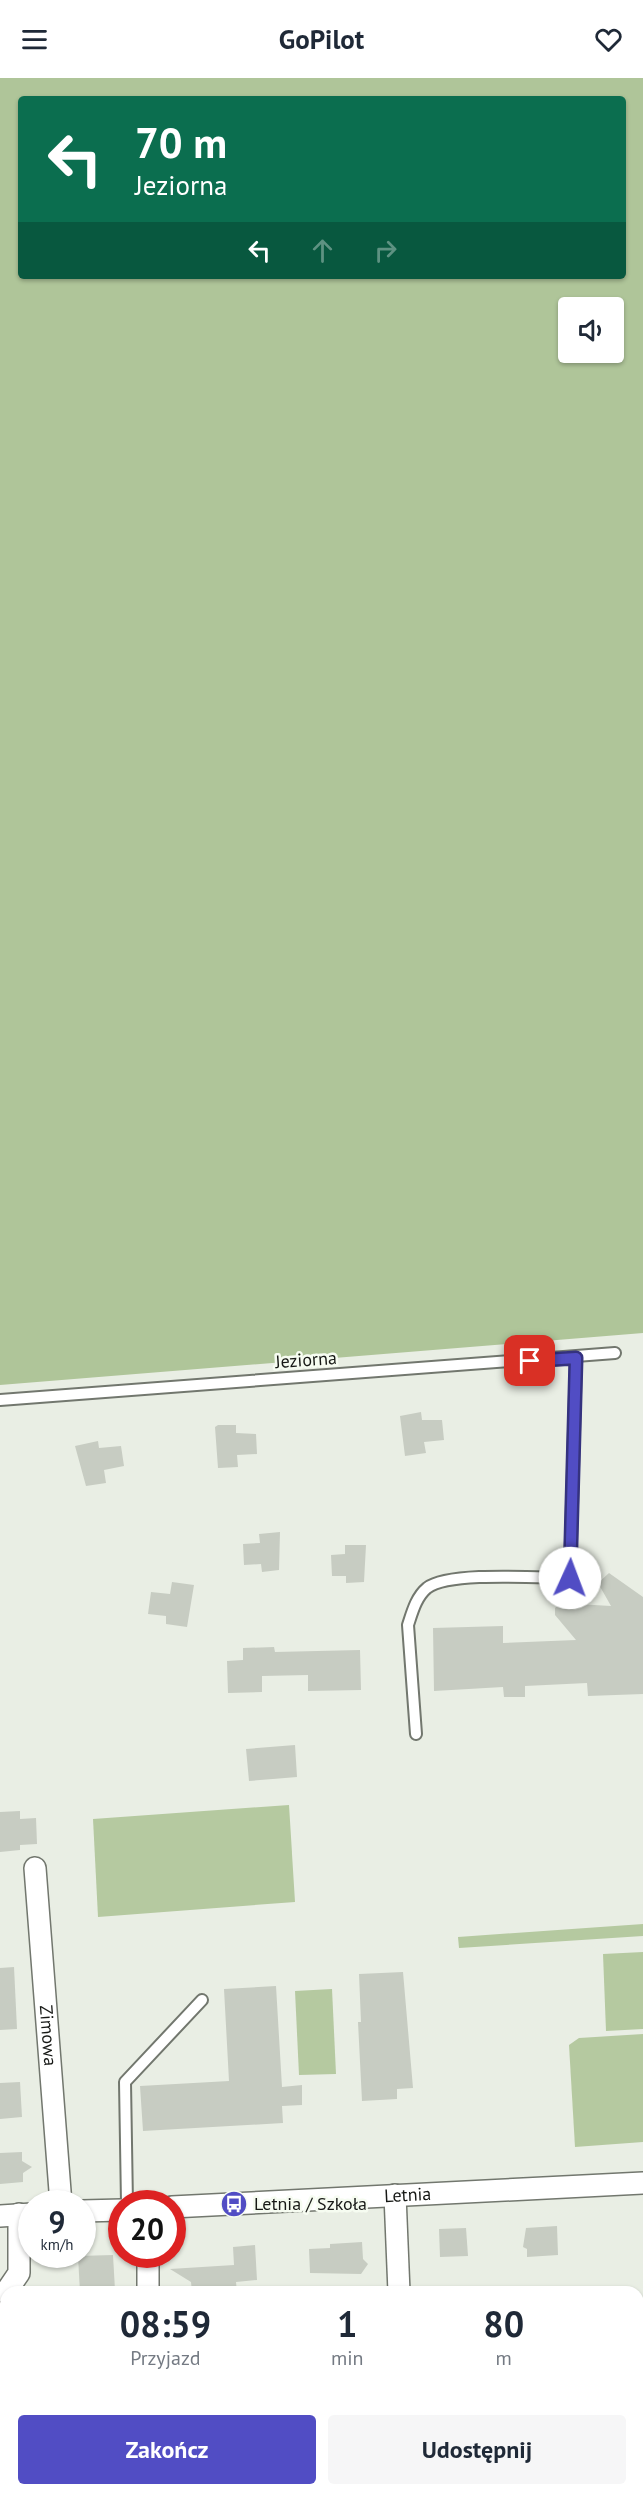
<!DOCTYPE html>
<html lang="pl">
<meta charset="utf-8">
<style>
:root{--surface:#fff;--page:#f6f6f7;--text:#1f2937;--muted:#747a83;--accent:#514dc4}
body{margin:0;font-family:"PT Sans",sans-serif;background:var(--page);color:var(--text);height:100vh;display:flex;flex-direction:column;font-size:22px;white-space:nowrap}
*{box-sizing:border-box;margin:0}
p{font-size:20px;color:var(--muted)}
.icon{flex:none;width:33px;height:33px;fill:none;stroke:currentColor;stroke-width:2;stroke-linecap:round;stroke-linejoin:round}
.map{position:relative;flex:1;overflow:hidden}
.drawer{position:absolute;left:0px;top:2208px;width:644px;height:210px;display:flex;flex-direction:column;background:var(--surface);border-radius:18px 18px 0 0;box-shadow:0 2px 4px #0004}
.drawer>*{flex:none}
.guide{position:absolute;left:18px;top:18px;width:608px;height:183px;border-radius:6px;box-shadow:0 2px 4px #0004;background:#0b6e4f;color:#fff;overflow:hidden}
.controls{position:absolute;left:558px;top:219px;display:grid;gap:12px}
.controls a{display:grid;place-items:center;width:66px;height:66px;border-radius:6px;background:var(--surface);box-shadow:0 2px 4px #0004;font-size:30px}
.speed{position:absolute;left:18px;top:2112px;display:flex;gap:12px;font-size:30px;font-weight:700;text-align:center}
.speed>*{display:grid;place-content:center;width:78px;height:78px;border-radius:50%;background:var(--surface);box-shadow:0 2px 4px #0004;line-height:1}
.speed small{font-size:15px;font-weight:400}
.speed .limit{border:9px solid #d22;background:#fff;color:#111}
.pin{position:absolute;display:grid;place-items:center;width:51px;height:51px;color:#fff;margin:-26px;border-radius:12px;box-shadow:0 3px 9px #0006}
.me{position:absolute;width:66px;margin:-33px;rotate:2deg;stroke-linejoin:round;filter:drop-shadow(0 0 4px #0008)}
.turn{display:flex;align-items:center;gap:21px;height:126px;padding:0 18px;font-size:27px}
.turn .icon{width:78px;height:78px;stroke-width:2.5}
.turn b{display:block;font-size:42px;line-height:51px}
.lanes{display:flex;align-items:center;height:57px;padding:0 18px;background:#0003;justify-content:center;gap:30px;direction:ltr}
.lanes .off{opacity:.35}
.eta{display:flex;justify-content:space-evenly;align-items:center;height:102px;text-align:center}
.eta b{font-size:36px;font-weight:800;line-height:42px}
.cta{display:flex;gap:12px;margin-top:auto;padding:12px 18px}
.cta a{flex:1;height:69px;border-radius:6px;background:var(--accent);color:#fff;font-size:24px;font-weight:800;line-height:69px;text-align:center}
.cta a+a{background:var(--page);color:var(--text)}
header{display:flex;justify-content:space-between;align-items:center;height:78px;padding:0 18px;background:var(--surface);font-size:27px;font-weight:800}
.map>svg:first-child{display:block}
.green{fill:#b5c9a0}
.forest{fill:#afc599;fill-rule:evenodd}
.building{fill:#c7ccc2}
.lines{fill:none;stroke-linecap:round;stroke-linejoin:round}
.lane-casing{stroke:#72776e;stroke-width:14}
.street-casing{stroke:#72776e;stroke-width:24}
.lane{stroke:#fff;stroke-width:10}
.street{stroke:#fff;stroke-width:21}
.route-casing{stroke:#35327f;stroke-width:15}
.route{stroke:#514dc4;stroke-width:10}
.labels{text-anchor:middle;stroke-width:5;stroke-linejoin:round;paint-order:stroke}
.street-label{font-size:18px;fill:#161815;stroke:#f6fcf1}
.poi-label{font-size:18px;fill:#161815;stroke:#f6fcf1;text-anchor:start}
</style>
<header><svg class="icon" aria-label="menu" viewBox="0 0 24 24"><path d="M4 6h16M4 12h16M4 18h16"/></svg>GoPilot<svg class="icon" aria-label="heart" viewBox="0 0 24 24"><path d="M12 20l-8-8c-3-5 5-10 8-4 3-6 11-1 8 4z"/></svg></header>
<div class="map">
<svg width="643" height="2418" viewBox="0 0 643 2418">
<rect width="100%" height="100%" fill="#e9eee4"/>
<g class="green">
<polygon points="289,1727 295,1824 98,1839 93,1741"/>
<polygon points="643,1846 643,1858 459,1870 458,1859"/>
<polygon points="643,1874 643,1951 606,1953 603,1876"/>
<polygon points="332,1911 336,1996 299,1997 295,1913"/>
<polygon points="643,1956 643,2064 575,2069 569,1967 579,1960"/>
</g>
<path class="forest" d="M0 0H643V1255L0 1307ZM21 21H622V198H21ZM568 230H614V274H568Z"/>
<g class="building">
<polygon points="421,1334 422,1342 442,1342 444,1362 424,1364 426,1375 405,1378 400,1338"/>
<polygon points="218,1347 236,1347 236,1355 256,1356 257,1376 237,1377 238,1389 218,1390 215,1349"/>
<polygon points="98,1363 99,1370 121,1368 124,1388 104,1392 106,1405 86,1408 75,1368"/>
<polygon points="280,1454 279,1492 262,1494 261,1486 244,1487 243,1466 260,1465 259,1456"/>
<polygon points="345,1467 366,1467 364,1504 346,1505 346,1498 332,1498 331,1477 345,1476"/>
<polygon points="609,1495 643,1519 643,1616 588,1618 587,1605 525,1608 525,1619 504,1619 503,1609 434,1613 433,1550 503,1548 503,1565 576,1562 555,1537 555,1530 560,1525 611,1528 598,1505"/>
<polygon points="172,1504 194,1507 187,1549 166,1546 166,1538 148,1536 151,1514 170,1516"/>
<polygon points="274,1569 275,1574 360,1572 361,1612 308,1613 308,1597 262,1598 262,1614 228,1615 227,1583 243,1582 243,1570"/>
<polygon points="295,1667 297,1699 249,1703 246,1671"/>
<polygon points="20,1733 20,1741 36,1740 37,1766 20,1767 20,1772 0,1774 0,1734"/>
<polygon points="14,1889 17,1951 0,1952 0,1890"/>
<polygon points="403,1894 413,2010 397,2011 397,2021 362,2023 358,1944 361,1944 359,1896"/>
<polygon points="276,1908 282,2009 302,2007 302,2027 282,2028 283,2045 143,2053 140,2008 229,2003 224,1911"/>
<polygon points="20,2004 22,2039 0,2041 0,2005"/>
<polygon points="22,2074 22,2083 32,2089 23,2095 23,2104 0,2106 0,2075"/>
<polygon points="557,2148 558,2177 527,2179 527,2171 523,2169 526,2150"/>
<polygon points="466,2150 468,2178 440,2179 439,2151"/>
<polygon points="362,2164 363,2181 368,2186 361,2196 310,2195 309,2171 330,2170 330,2166"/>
<polygon points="255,2167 257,2202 236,2204 237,2214 192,2214 191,2204 170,2191 234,2187 233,2169"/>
<polygon points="113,2177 115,2212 80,2214 78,2178"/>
</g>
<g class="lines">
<defs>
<g id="lane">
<polyline points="0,1322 615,1275"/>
<path d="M416 1656 408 1547C412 1535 416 1519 427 1510 449 1493 540 1500 570 1500L576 1280"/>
<polyline points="127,2126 125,2004 202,1922"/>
</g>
<g id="street">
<path id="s1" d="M35 1790 61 2126"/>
<polyline points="395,2117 399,2214"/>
<path id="s2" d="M172 2129 643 2105"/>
<polyline points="82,2133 122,2132"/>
<polyline points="0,2138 32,2136"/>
<polyline points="148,2176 148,2214"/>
<polyline points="6,2214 19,2195 19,2136"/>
<polyline points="149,2412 149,2418"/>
<polyline points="407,2412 407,2418"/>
</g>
</defs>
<use href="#lane" class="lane-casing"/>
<use href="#street" class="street-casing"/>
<use href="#lane" class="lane"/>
<use href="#street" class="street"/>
</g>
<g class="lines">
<defs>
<polyline id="route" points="530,1283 576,1280 570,1500"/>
</defs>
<use href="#route" class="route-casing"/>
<use href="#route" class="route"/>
</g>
<defs>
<symbol id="bus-disc" viewBox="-11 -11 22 22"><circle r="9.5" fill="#514dc4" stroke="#f6fcf1"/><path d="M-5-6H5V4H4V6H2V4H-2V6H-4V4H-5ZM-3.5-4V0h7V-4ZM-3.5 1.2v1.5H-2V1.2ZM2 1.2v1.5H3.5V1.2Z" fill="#fff"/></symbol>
</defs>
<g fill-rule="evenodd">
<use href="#bus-disc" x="219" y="2111" width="30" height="30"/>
</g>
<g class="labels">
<g class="street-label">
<text transform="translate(306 1282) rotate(-4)" y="6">Jeziorna</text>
<text dy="6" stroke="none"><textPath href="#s1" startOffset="168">Zimowa</textPath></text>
<text dy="6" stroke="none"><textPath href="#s2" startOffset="236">Letnia</textPath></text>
</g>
<g class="poi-label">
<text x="254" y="2132">Letnia / Szkoła</text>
</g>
</g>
</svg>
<div class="controls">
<a><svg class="icon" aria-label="sound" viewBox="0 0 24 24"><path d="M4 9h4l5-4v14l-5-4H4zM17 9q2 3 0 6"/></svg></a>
</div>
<div class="speed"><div>9<small>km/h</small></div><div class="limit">20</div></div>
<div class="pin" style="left:530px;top:1283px;background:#d93025"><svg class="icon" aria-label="arrive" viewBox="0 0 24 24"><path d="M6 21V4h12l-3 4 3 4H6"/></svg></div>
<svg class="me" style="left:570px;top:1500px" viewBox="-20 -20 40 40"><circle r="19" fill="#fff"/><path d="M0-13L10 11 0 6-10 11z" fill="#514dc4"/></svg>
<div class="guide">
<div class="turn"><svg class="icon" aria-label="left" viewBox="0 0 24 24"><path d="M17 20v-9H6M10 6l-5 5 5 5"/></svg><div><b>70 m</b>Jeziorna</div></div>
<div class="lanes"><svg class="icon" aria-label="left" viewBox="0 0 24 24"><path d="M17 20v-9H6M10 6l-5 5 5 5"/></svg><svg class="icon off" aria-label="ahead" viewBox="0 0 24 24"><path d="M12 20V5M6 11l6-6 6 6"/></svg><svg class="icon off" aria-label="right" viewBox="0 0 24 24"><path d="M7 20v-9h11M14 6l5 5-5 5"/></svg></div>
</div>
<section class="drawer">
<div class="eta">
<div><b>08:59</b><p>Przyjazd</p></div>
<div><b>1</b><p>min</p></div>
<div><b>80</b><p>m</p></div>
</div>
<div class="cta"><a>Zakończ</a><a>Udostępnij</a></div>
</section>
</div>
